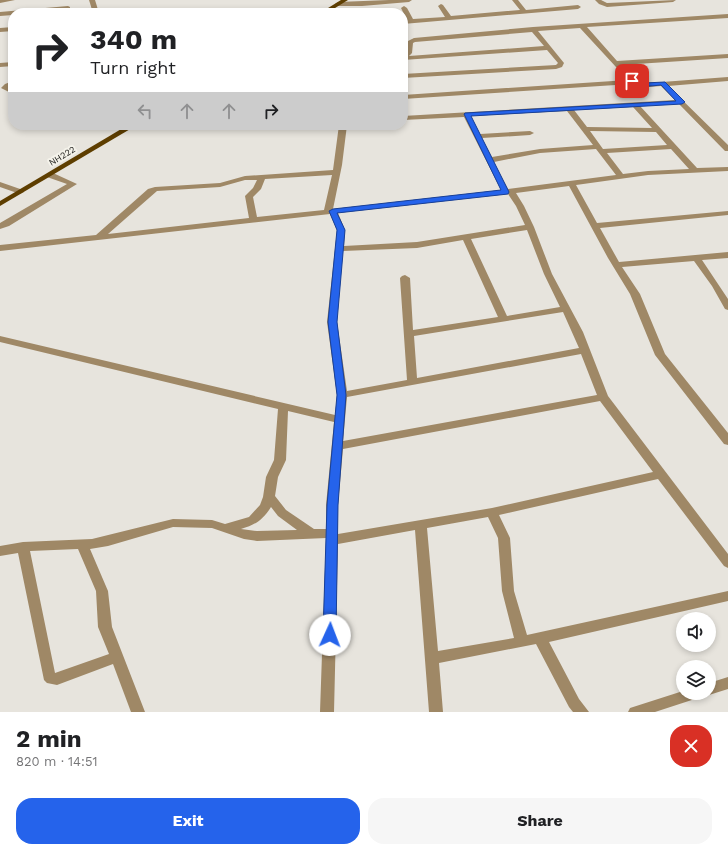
<!DOCTYPE html>
<meta charset="utf-8">
<style>
:root{--surface:#fff;--page:#f6f6f6;--text:#202124;--muted:#757577;--accent:#2563eb}
body{margin:0;font-family:"Work Sans",sans-serif;background:var(--page);color:var(--text);height:100vh;display:flex;flex-direction:column;font-size:15px;white-space:nowrap}
*{box-sizing:border-box;margin:0}
p{font-size:13px;color:var(--muted)}
.icon{flex:none;width:22px;height:22px;fill:none;stroke:currentColor;stroke-width:2;stroke-linecap:round;stroke-linejoin:round}
.map{position:relative;height:712px;overflow:hidden}
.side{display:flex;flex-direction:column;background:var(--surface);flex:1}
.side>*{flex:none}
.top-card{position:absolute;left:8px;top:8px;width:400px;height:122px;border-radius:16px;box-shadow:0 2px 6px #0003;background:#fff;color:var(--text);overflow:hidden}
.controls{position:absolute;left:676px;top:612px;display:grid;gap:8px}
.controls a{display:grid;place-items:center;width:40px;height:40px;border-radius:50%;background:var(--surface);box-shadow:0 2px 6px #0003;font-size:20px}
.pin{position:absolute;display:grid;place-items:center;width:34px;height:34px;color:#fff;margin:-17px;border-radius:8px;box-shadow:0 2px 6px #0006}
.me{position:absolute;width:44px;margin:-22px;rotate:2deg;stroke-linejoin:round;filter:drop-shadow(0 0 3px #0008)}
.turn{display:flex;align-items:center;gap:14px;height:84px;padding:0 16px;font-size:18px}
.turn .icon{width:52px;height:52px;stroke-width:2.5}
.turn b{display:block;font-size:28px;line-height:34px}
.lanes{display:flex;align-items:center;height:38px;padding:0 16px;background:#0003;justify-content:center;gap:20px;direction:ltr}
.lanes .off{opacity:.35}
.round{display:grid;place-items:center;flex:none;width:42px;height:42px;border-radius:16px;background:var(--page)}
.head{display:flex;align-items:center;justify-content:space-between;height:68px;padding:0 16px}
h1{font-size:24px;font-weight:700;line-height:30px}
.action{display:flex;gap:8px;margin-top:auto;padding:8px 16px}
.action a{flex:1;height:46px;border-radius:16px;background:var(--accent);color:#fff;font-size:16px;font-weight:700;line-height:46px;text-align:center}
.action a+a{background:var(--page);color:var(--text)}
.map>svg:first-child{display:block}
.lines{fill:none;stroke-linecap:round;stroke-linejoin:round}
.minor{fill:#9f8866;fill-rule:evenodd}
.major{fill:#5e3e00;fill-rule:evenodd}
.route{fill:#2563eb;stroke:#184099}
.labels{text-anchor:middle;stroke-width:4;stroke-linejoin:round;paint-order:stroke}
.far-street-label{font-size:9px;fill:#22211e;stroke:#f4f2ea}
</style>
<div class="map">
<svg width="728" height="712" viewBox="0 0 728 712">
<rect width="100%" height="100%" fill="#e7e4dd"/>
<g class="lines">
<g class="minor">
<polygon points="0,0 15,0 0,3"/>
<polygon points="89,0 95,0 99,13 93,13"/>
<polygon points="389,0 412,0 409,2 362,6 338,6 335,4 338,2"/>
<polygon points="512,0 518,0 526,10 578,5 581,7 578,9 403,24 403,20 407,20 401,8 404,6 407,8 413,19 445,17 438,6 441,4 443,5 451,16 520,10"/>
<polygon points="595,0 601,0 607,3 676,0 673,2 607,7 599,4"/>
<polygon points="68,6 70,7 70,9 33,13 13,13 13,15 0,16 0,12"/>
<path d="M728 14V18L587 27 617 61 728 54V58L621 65 635 81 649 83 728 77V81L668 86 728 145V151H725L679 104 640 106 697 168 728 167V171L648 175 576 185 597 223 728 211V215L600 228 619 262 728 252V258L702 260 728 299V310L725 309 712 286 694 261 622 267 640 294 665 354 728 433V445L724 444 655 355 630 294 608 258 569 186 516 193 524 206 534 227 552 274 583 332 608 396 728 554V568L724 566 658 479 499 515 510 538 514 591 527 635 728 591V601L549 642 579 699 589 712H573L569 707 536 644 439 663 443 712H429L415 530 338 544 334 712H320L326 538 257 541 244 539 212 528 173 527 108 546 90 549 108 591 112 627 145 712H131L113 664 57 685 47 683 44 680 18 553 0 556V546L23 542 92 539 173 519 212 520 225 524 249 517 260 505 263 497 266 477 274 460 278 409 0 342V336L335 415 337 395 327 322 337 230 330 214 0 251V245L96 235 148 189 155 187 220 183 245 176 333 170 339 125H347L342 165 333 209 501 190 464 117 403 120V116L675 100 661 86 649 87 631 84 403 99V95L628 80 580 28 538 31 564 63 562 67 556 69 403 78V74L556 65 558 63 547 50 403 60V54L406 52 408 41 414 38 533 27ZM532 32 544 46 409 56 412 53 413 43 415 42ZM633 107 652 128 587 127 574 110ZM567 111 593 145 540 149 492 157 482 138 530 135 534 133 530 131 480 134 471 116ZM590 131 656 132 667 145 603 149ZM596 149 616 175 508 189 494 162 540 153ZM671 149 689 169 648 171 623 174 607 153ZM332 175 324 210 257 217 253 197 261 189 265 179ZM245 180H257L253 188 245 196 249 218 108 234 157 191 220 187ZM508 194 516 206 525 225 417 242 344 246 345 230 338 213ZM527 230 544 274 560 307 507 316 471 239ZM463 240 498 317 413 330 410 278 405 275 402 276 400 278 407 380 347 391 337 322 343 251 417 248ZM563 312 579 348 417 378 414 336ZM581 354 597 395 343 441 347 397ZM600 401 653 472 492 508 338 534V505L343 449ZM288 411 334 422 326 505V529H314L286 510 275 496 278 477 286 460ZM271 507 278 516 297 530 257 531 241 529C255 525 263 520 271 507ZM488 517 498 538 502 591 514 638 438 651 427 528ZM78 549 96 591 98 627 109 654 55 673 30 551Z"/>
<polygon points="13,27 13,31 0,32 0,28"/>
<polygon points="13,62 13,66 0,67 0,63"/>
<polygon points="13,81 13,85 8,87 13,90 13,94 1,88 5,84"/>
<polygon points="47,173 53,173 77,184 9,226 0,229 0,223 67,184 47,177"/>
<polygon points="0,182 23,190 24,192 20,194 0,187"/>
<polygon points="728,677 728,689 709,695 704,693 709,693 709,683"/>
<polygon points="683,691 683,693 703,693 701,697 655,712 628,712 630,708"/>
</g>
<g class="major">
<polygon points="341,0 348,0 327,13 320,13"/>
<polygon points="128,125 137,125 0,206 0,201"/>
</g>
</g>
<path class="route" d="M630 79 644 83 665 82 685 102 682 104 471 116 509 192 508 194 337 213 345 230 337 322 346 395 338 505 336 635 334 638 330 640 325 638 323 635 327 505 337 395 328 322 337 230 329 211 333 209 501 190 464 114 465 113 676 101 661 85C651 86 637 88 628 82Z"/>
<g class="labels">
<g class="far-street-label">
<text transform="translate(62 156) rotate(-31)" y="3">NH222</text>
</g>
</g>
</svg>
<div class="controls">
<a><svg class="icon" aria-label="sound" viewBox="0 0 24 24"><path d="M4 9h4l5-4v14l-5-4H4zM17 9q2 3 0 6"/></svg></a>
<a><svg class="icon" aria-label="layers" viewBox="0 0 24 24"><path d="M12 4l9 5-9 5-9-5zM3 14l9 5 9-5"/></svg></a>
</div>
<div class="pin" style="left:632px;top:81px;background:#d93025"><svg class="icon" aria-label="arrive" viewBox="0 0 24 24"><path d="M6 21V4h12l-3 4 3 4H6"/></svg></div>
<svg class="me" style="left:330px;top:635px" viewBox="-20 -20 40 40"><circle r="19" fill="#fff"/><path d="M0-13L10 11 0 6-10 11z" fill="#2563eb"/></svg>
<div class="top-card">
<div class="turn"><svg class="icon" aria-label="right" viewBox="0 0 24 24"><path d="M7 20v-9h11M14 6l5 5-5 5"/></svg><div><b>340 m</b>Turn right</div></div>
<div class="lanes"><svg class="icon off" aria-label="left" viewBox="0 0 24 24"><path d="M17 20v-9H6M10 6l-5 5 5 5"/></svg><svg class="icon off" aria-label="ahead" viewBox="0 0 24 24"><path d="M12 20V5M6 11l6-6 6 6"/></svg><svg class="icon off" aria-label="ahead" viewBox="0 0 24 24"><path d="M12 20V5M6 11l6-6 6 6"/></svg><svg class="icon" aria-label="right" viewBox="0 0 24 24"><path d="M7 20v-9h11M14 6l5 5-5 5"/></svg></div>
</div>
</div>
<section class="side">
<div class="head"><div><h1>2 min</h1><p>820 m · 14:51</p></div><a class="round" style="background:#d93025;color:#fff"><svg class="icon" aria-label="close" viewBox="0 0 24 24"><path d="M6 6l12 12M18 6L6 18"/></svg></a></div>
<div class="action"><a>Exit</a><a>Share</a></div>
</section>
